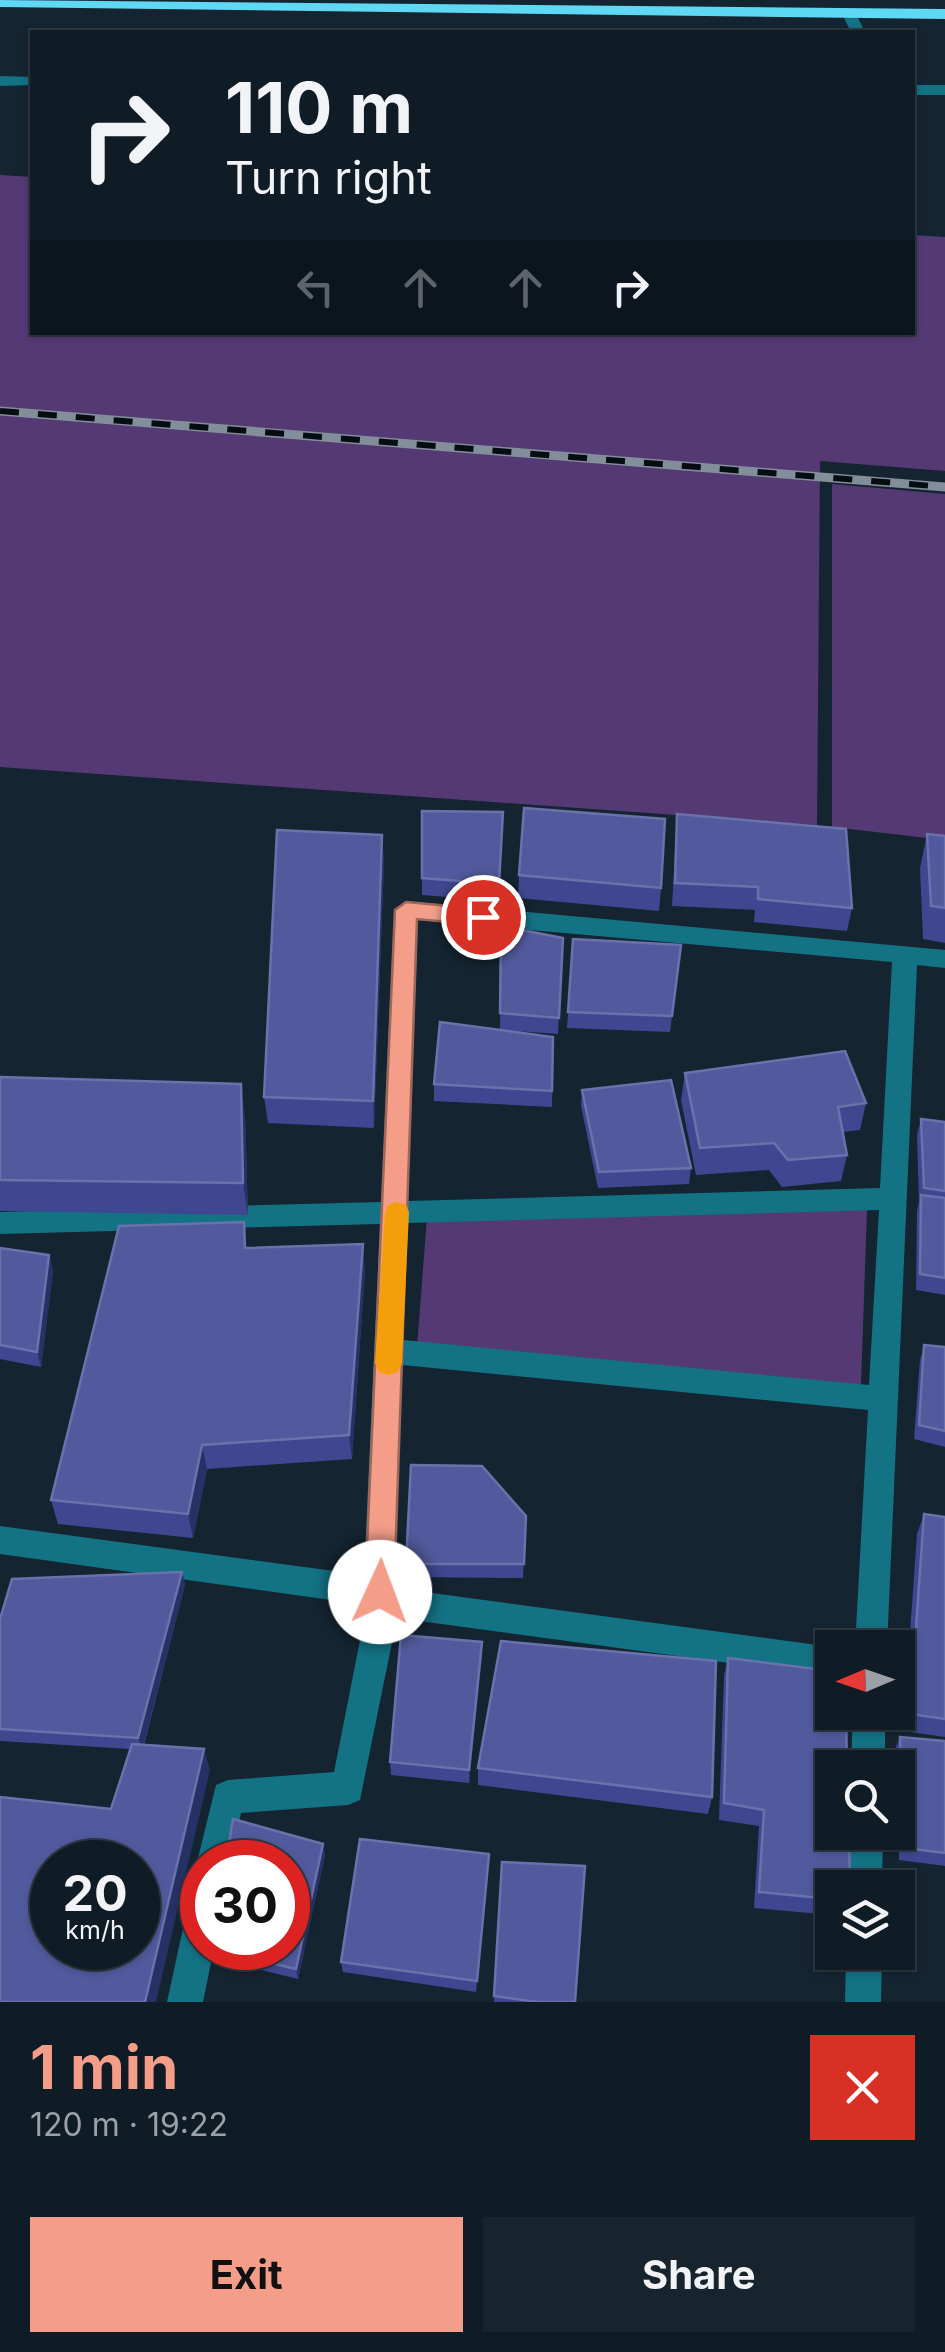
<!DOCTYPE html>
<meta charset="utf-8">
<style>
:root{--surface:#0f1b25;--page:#18242d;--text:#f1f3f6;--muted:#9ba1a7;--line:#2f3942;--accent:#f49e8a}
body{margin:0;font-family:Inter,sans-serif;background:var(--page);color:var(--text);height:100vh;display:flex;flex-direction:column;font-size:38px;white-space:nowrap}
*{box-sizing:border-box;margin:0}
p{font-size:32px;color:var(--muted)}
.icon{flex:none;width:55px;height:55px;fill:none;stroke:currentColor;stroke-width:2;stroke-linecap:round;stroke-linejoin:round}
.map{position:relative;height:2002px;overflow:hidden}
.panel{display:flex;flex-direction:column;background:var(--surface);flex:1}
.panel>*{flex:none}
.top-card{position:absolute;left:30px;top:30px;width:885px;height:305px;border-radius:0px;box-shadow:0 2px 8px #0004,0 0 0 2px var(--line);background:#0f1b25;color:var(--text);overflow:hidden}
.needle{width:65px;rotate:268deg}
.controls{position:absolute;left:815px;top:1630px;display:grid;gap:20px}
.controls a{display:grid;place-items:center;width:100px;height:100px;border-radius:0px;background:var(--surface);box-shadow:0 2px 8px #0004,0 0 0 2px var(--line);font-size:50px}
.speed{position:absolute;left:30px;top:1840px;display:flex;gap:20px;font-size:50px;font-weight:700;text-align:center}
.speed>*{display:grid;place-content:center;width:130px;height:130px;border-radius:50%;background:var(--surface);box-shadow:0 2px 8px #0004,0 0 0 2px var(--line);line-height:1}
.speed small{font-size:25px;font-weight:400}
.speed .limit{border:15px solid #d22;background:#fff;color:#111}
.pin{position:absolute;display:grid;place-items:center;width:85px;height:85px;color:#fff;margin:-42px;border:5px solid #fff;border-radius:50%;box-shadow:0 2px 10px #0007}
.me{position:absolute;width:110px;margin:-55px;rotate:2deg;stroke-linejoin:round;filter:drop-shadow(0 0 8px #0008)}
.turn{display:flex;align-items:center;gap:35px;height:210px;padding:0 30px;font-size:45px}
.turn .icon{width:130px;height:130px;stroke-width:2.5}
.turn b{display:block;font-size:70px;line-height:85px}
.lanes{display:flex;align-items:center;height:95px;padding:0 30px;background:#0003;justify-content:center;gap:50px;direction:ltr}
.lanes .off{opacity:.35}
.round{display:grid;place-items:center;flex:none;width:105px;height:105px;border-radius:0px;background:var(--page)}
.overview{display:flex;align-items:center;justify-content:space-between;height:170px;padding:0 30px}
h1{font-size:60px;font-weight:700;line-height:75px;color:var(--accent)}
.primary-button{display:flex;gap:20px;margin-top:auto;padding:20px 30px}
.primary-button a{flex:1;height:115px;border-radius:0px;background:var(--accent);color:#111;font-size:40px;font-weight:700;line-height:115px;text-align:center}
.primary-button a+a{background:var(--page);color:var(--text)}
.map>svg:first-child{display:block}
.green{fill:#553974}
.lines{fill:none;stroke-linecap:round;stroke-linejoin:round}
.street{fill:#137284;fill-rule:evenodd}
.highway{fill:#5fd8f3;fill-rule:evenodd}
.rail-casing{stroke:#828f9a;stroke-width:9}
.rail{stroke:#060d12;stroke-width:6;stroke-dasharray:19;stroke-linecap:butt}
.wall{fill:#3f4790}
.shaded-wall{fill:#263165}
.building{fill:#515a9c;stroke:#6972ab;stroke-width:2.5;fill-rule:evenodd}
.route{fill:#f49e8a;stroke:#9f675a;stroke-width:2.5}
.slow{fill:#f59e0b}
</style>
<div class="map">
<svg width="945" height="2002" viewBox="0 0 945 2002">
<rect width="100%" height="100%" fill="#142431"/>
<g class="green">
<polygon points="0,175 32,177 32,332 912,332 913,235 945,237 945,471 820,461 817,825 0,767"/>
<polygon points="832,484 945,494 945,840 832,827"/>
<polygon points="867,1209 861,1386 417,1347 427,1217"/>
</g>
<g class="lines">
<g class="street">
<polygon points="848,8 855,12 865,32 851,32 841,12"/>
<polygon points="0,76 32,77 32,85 0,86"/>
<rect x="912" y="85" width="33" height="10"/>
<path d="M406 901 945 950V968L917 965 887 1648H855L868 1410 402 1365 395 1588 832 1647V1677L397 1618 360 1800 348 1805 241 1813 231 1862H202V1874L197 1862 216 1785 228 1780 334 1772 367 1605 0 1554V1526L364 1575 380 1224 0 1234V1212L381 1202 394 910ZM418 920 892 962 880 1188 408 1201ZM879 1210 869 1385 403 1340 407 1223Z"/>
<polygon points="853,1712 885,1712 885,1768 851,1768"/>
<polygon points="849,1832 883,1832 882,1888 848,1888"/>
<polygon points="202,1902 202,1948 214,1948 203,2002 167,2002 185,1919 190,1907"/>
<polygon points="846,1952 882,1952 881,2002 845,2002"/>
</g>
<polygon class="highway" points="0,0 945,9 945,19 0,7"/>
<defs>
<polyline id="rail" points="0,411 945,487"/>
</defs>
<use href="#rail" class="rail-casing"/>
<use href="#rail" class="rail"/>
</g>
<g class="wall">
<polygon points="422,811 503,812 498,901 422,895"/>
<polygon points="677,814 852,908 847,931 754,922 755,910 672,906"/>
<polygon points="927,834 945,836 945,943 923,939 920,868"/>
<polygon points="382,835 384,863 374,1128 268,1123 264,1097"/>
<polygon points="519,875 661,888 659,911 518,898"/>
<polygon points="501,926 563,938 558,1034 500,1030"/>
<polygon points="573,939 681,945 670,1032 567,1028"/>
<polygon points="553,1037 552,1107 434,1101 434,1084"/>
<polygon points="685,1073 866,1103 860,1130 843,1132 847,1155 841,1181 782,1187 769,1170 696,1175 681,1100"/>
<polygon points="0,1077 245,1116 248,1215 0,1211"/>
<polygon points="582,1090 691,1168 689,1184 598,1188 581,1106"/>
<polygon points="921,1119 945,1122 945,1295 916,1290 917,1211 919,1202 917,1135"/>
<polygon points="0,1248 49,1255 53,1271 41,1367 0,1359"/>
<polygon points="247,1248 365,1270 352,1459 207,1469 193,1538 58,1524 51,1500"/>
<polygon points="924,1345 945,1347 945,1447 914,1439 920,1360"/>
<polygon points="924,1514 945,1517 945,1737 903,1731 917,1534"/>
<polygon points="526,1516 523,1578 407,1577 406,1564"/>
<polygon points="182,1572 185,1585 144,1745 210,1770 111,1809 130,1749 0,1741 0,1619"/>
<polygon points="482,1655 469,1783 391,1775 390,1762"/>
<polygon points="728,1658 832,1888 832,1915 754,1908 759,1826 719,1820 724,1676"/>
<polygon points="900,1737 945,1741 945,1866 899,1860 898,1768 895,1768 895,1749"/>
<polygon points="478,1768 712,1797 708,1814 478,1785"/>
<polygon points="323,1844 325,1855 298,1979 216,1959 212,1948"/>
<polygon points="489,1854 476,1992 343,1972 341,1962"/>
<polygon points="502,1862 575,2002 494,2002"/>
</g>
<g class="shaded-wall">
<polygon points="382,835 384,863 374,1128 373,1101"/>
<polygon points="241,1084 245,1116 248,1215 243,1183"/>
<polygon points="363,1244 365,1270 352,1459 349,1435"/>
<polygon points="49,1255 53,1271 41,1367 37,1352"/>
<polygon points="202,1445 207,1469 193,1538 188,1514"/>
<polygon points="182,1572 185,1585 142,1750 138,1738"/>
<polygon points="482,1642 482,1655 469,1783 469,1770"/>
<polygon points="204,1749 210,1770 156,2002 145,2002"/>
<polygon points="323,1844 325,1855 298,1979 296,1969"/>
</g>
<g class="building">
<polygon points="524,808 665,819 661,888 519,875"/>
<polygon points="422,811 503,812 499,884 422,878"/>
<polygon points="677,814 846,829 852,908 758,899 758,887 675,883"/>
<polygon points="277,830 382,835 373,1101 264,1097"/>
<polygon points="927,834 945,836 945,908 931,906"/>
<polygon points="501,926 563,938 559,1018 500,1013"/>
<polygon points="573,939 681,945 672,1016 568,1012"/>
<polygon points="440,1022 553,1037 552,1091 434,1084"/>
<polygon points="845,1051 866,1103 838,1107 847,1155 788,1160 774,1143 700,1148 685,1073"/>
<polygon points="0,1077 241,1084 243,1183 0,1180"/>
<polygon points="671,1080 691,1168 599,1172 582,1090"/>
<polygon points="921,1119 945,1122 945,1191 924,1188"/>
<polygon points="921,1195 945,1198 945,1278 920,1274"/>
<polygon points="244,1222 245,1248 363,1244 349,1435 202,1445 188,1514 51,1500 119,1226"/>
<polygon points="0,1248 49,1255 37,1352 0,1345"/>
<polygon points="924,1345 945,1347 945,1431 919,1425"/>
<polygon points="411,1465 482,1466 526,1516 524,1564 406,1564"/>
<polygon points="924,1514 945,1517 945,1719 910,1714"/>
<polygon points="182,1572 138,1738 0,1729 0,1619 12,1579"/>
<polygon points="401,1635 482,1642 469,1770 390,1762"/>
<polygon points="501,1641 716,1661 712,1797 478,1768"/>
<polygon points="728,1658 832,1671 832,1712 846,1712 847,1768 832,1768 832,1832 849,1832 850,1888 832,1888 832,1899 759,1892 764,1810 724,1803"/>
<polygon points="900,1737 945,1741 945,1853 904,1848"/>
<path d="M132 1744 204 1749 145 2002H0V1797L111 1809ZM52 1862H138V1948H52Z"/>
<polygon points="233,1819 323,1844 296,1969 212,1949 288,1948 288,1862 226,1862"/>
<polygon points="360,1839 489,1854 477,1981 341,1962"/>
<polygon points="502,1862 585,1866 575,2002 538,2002 494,1996"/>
</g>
<polygon class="route" points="406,902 483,909 494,917 483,925 417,919 394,1592 390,1601 380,1605 369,1601 365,1592 395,910"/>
<polygon class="slow" points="397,1202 406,1205 409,1212 402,1363 398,1372 388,1375 379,1372 375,1363 385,1212 388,1205"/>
</svg>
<div class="controls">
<a><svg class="needle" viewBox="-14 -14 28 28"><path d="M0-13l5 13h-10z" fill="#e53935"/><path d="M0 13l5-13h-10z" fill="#9ba1a7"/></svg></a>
<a><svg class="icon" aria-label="search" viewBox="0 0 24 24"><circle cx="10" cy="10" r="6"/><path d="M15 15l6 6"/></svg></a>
<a><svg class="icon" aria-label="layers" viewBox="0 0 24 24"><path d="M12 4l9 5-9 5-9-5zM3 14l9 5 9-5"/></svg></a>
</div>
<div class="speed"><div>20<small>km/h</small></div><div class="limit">30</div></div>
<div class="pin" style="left:483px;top:917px;background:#d93025"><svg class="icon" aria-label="arrive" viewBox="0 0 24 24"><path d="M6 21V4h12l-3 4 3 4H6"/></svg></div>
<svg class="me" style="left:380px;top:1592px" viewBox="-20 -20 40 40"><circle r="19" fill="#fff"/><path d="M0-13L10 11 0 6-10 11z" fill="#f49e8a"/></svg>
<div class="top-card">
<div class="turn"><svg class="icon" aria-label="right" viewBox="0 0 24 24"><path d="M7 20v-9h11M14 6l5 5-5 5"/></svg><div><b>110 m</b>Turn right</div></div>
<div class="lanes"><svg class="icon off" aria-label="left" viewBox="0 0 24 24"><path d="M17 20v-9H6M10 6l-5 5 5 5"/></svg><svg class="icon off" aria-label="ahead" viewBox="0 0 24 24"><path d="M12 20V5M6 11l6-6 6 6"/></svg><svg class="icon off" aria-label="ahead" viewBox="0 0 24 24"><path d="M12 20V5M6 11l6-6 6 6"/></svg><svg class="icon" aria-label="right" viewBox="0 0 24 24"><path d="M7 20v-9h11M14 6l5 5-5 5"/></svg></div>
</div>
</div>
<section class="panel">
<div class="overview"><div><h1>1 min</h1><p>120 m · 19:22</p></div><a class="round" style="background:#d93025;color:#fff"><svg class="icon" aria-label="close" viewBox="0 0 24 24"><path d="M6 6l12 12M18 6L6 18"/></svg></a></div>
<div class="primary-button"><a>Exit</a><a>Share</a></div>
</section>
